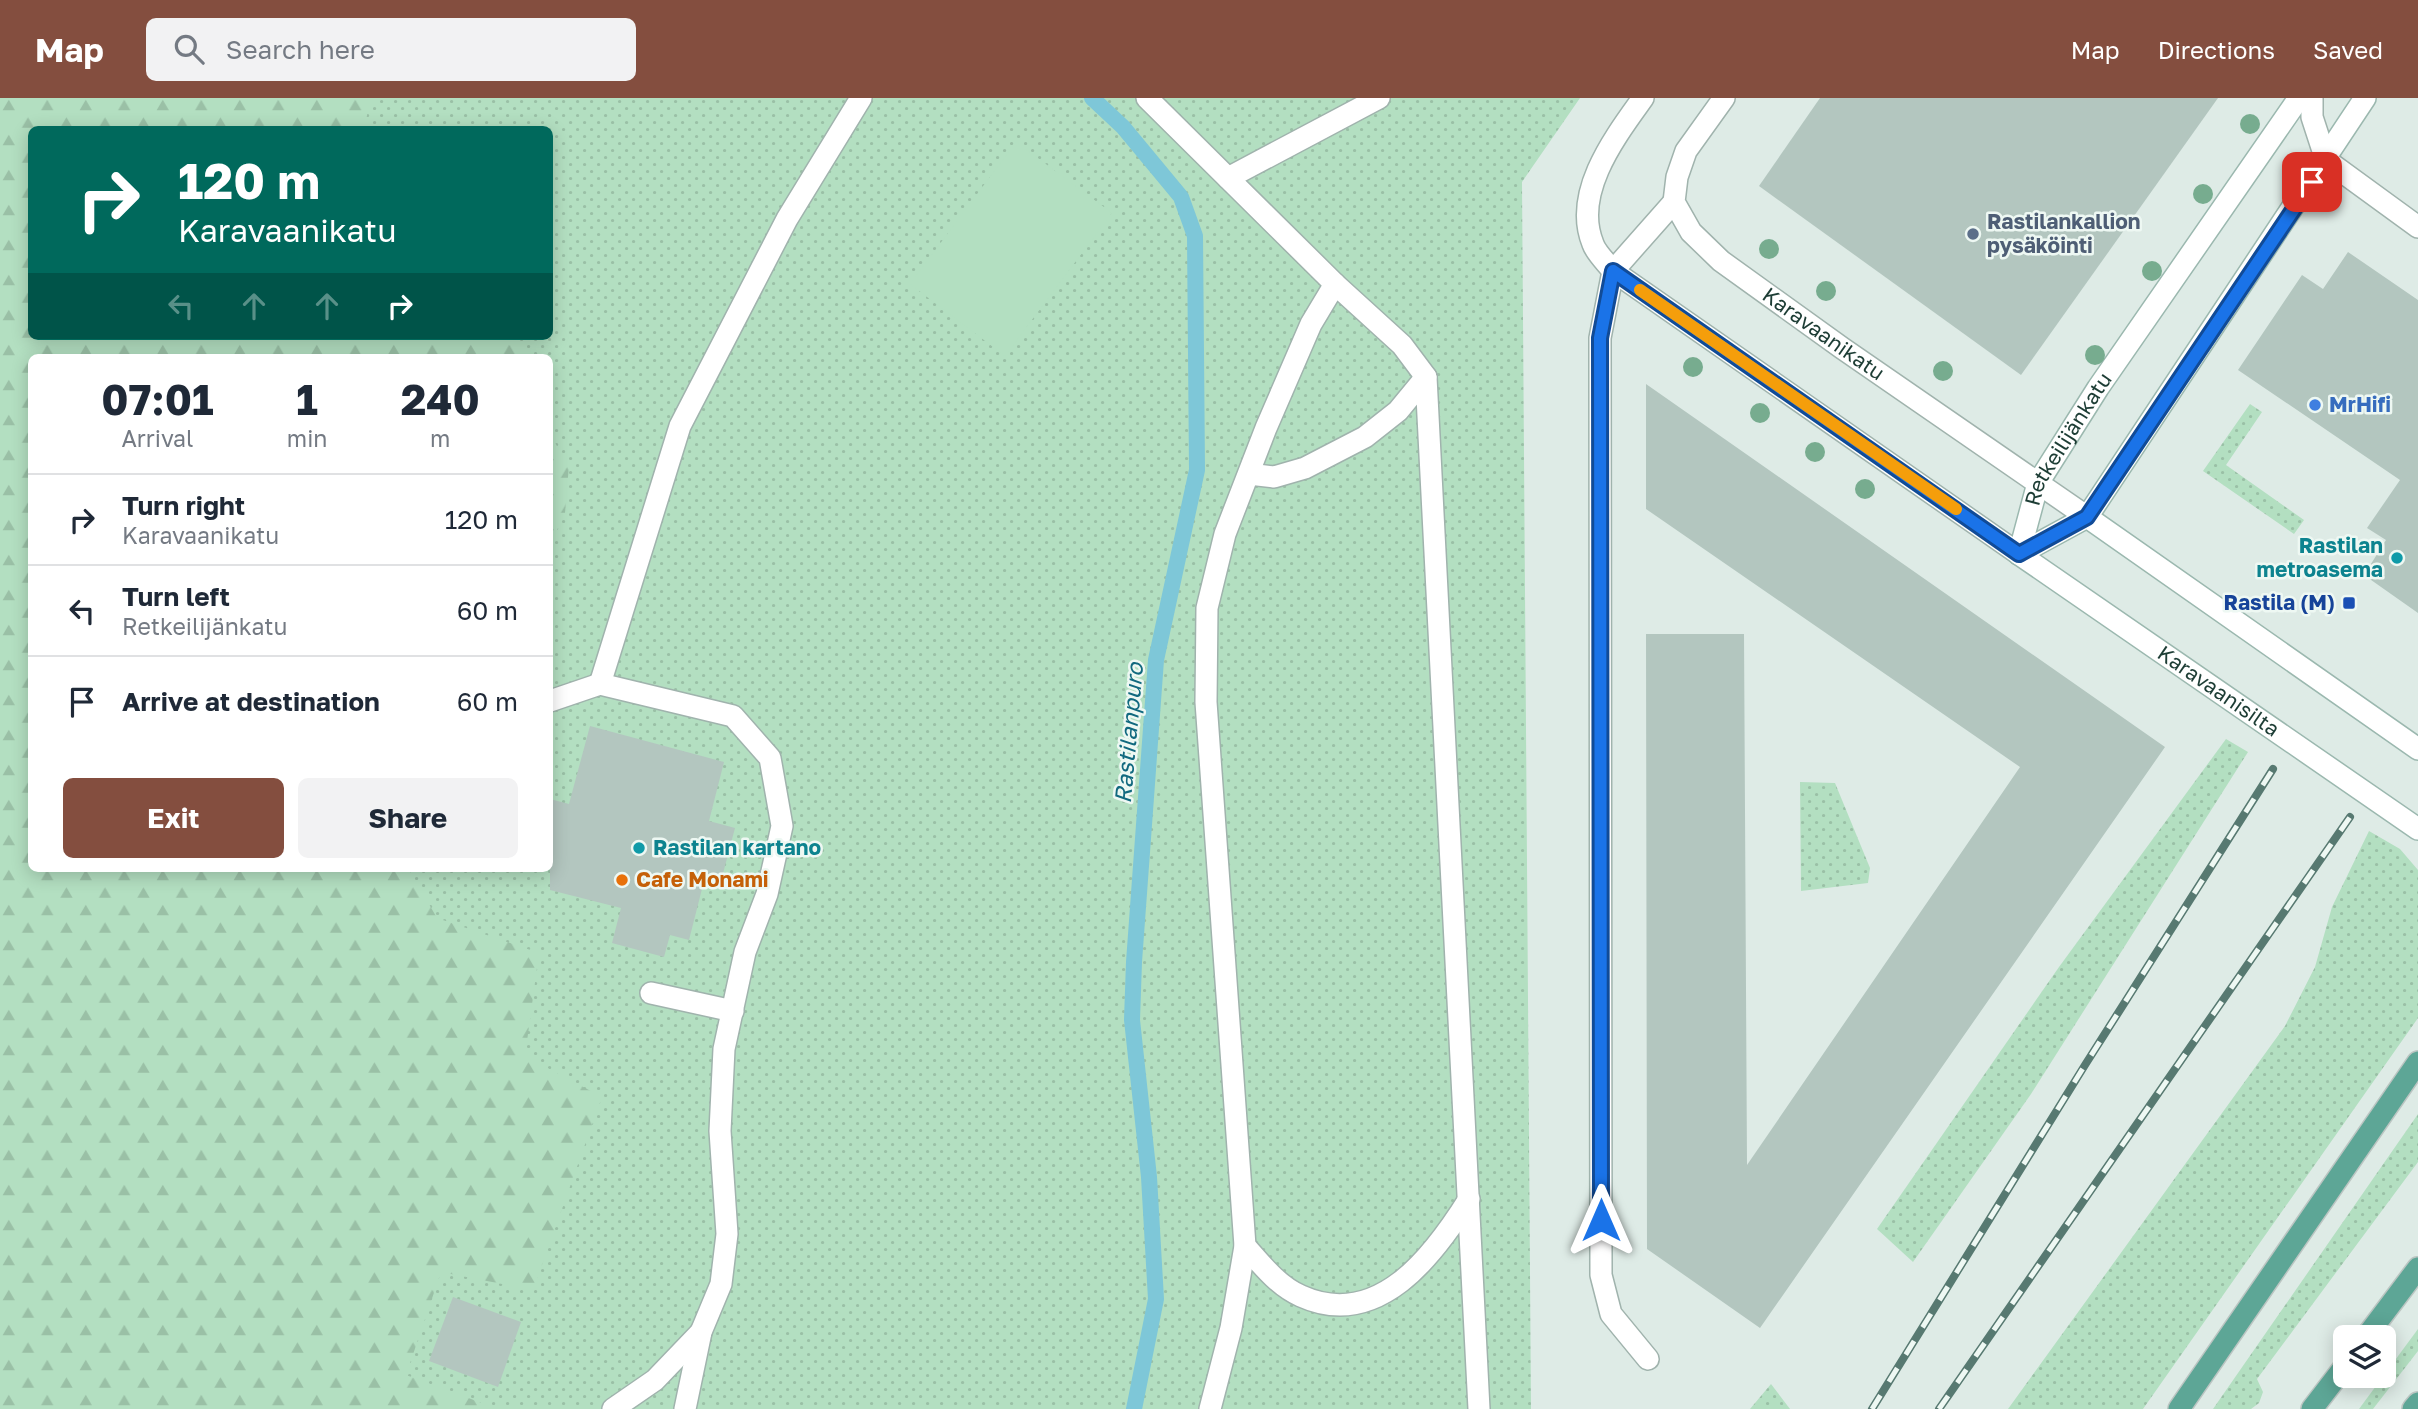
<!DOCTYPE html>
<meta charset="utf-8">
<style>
:root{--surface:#fff;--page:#f2f2f3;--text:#1f2937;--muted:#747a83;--line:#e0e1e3;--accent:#844e3f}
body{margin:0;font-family:"Golos Text",sans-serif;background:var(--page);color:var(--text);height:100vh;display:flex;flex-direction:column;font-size:26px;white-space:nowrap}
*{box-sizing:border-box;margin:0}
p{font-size:23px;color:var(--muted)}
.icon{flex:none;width:38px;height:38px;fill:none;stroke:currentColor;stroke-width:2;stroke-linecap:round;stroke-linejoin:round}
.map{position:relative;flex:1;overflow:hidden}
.side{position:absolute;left:28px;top:256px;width:525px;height:518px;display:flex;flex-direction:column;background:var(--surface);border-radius:10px;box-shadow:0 4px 18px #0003}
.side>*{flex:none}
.guide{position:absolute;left:28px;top:28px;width:525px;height:214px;border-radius:10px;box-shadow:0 4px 18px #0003;background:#00695c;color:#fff;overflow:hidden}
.fabs{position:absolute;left:2333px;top:1227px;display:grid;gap:14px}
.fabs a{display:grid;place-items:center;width:63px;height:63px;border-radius:10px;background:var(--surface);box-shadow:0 4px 18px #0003;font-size:35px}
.pin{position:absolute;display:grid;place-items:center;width:60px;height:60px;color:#fff;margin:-30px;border-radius:14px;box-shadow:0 4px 10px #0006}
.me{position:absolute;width:77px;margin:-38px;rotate:0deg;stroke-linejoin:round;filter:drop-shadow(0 0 5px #0008)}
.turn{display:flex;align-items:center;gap:24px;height:147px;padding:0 35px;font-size:32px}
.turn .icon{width:91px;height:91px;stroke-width:2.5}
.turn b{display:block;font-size:49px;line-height:60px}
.lanes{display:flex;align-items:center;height:66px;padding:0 35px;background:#0003;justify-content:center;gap:35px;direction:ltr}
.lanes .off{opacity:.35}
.eta{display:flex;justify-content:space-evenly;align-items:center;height:119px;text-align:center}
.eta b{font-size:42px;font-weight:700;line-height:49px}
.primary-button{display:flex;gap:14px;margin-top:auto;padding:14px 35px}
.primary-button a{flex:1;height:80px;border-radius:10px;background:var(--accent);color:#fff;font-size:28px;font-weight:700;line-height:80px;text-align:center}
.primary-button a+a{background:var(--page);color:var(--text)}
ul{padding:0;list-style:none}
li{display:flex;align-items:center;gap:21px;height:91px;padding:0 35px;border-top:2px solid var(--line)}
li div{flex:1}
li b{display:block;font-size:26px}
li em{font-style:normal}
header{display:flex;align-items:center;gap:42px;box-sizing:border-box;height:98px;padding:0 35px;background:var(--accent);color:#fff}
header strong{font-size:33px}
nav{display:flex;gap:38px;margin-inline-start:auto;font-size:24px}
.search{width:490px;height:63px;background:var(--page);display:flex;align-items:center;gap:18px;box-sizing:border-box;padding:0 24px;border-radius:10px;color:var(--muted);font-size:26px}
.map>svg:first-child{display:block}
.grass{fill:url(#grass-dots);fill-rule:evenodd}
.forest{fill:url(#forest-firs)}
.pitch{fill:#b3dfc1}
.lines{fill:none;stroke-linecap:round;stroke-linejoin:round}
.stream{stroke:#7ec7d8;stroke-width:16}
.building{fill:#b3c6bf}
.lane-casing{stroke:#a0b3ad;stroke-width:24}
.street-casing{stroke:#a0b3ad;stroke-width:24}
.secondary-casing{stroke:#9bb8af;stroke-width:24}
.primary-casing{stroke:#bbc5c2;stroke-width:24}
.lane{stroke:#fff;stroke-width:21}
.street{stroke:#fff;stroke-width:21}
.secondary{stroke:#fff;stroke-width:21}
.primary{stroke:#5da696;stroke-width:21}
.rail-casing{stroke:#577971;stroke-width:8}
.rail{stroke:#eef8f3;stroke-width:5;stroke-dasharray:16;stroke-linecap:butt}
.tree{fill:#77ac8f}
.route-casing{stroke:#114b97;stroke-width:18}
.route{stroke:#1a73e8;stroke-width:12}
.slow{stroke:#f59e0b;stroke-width:12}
.service-dot{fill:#5c6f8a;stroke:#eef8f3;stroke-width:2.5}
.shop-dot{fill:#3f7fe0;stroke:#eef8f3;stroke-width:2.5}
.culture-dot{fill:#0f9aa8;stroke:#eef8f3;stroke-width:2.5}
.transit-dot{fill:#1a4fb4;stroke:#eef8f3;stroke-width:2.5}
.food-dot{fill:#e8710a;stroke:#eef8f3;stroke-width:2.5}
.labels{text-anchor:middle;stroke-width:5;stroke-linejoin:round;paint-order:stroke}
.service-label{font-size:21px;font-weight:bold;fill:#4e5e75;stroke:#eef8f3;text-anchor:start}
.street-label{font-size:21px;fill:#1d3d35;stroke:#eef8f3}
.shop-label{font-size:21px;font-weight:bold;fill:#366cbe;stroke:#eef8f3;text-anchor:start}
.culture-label{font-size:21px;font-weight:bold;fill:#0d838f;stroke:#eef8f3;text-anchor:end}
.transit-label{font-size:21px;font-weight:bold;fill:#164399;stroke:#eef8f3;text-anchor:end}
.food-label{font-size:21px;font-weight:bold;fill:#c56008;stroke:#eef8f3;text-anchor:start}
.water-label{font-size:23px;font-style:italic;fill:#11697f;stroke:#eef8f3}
</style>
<header>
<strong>Map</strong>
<div class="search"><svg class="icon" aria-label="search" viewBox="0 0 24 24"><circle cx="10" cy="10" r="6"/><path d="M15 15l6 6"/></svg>Search here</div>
<nav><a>Map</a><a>Directions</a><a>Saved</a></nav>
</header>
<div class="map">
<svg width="2418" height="1311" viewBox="0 0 2418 1311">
<defs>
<pattern id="grass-dots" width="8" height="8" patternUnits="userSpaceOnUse" patternTransform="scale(1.75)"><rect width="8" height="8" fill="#b3dfc1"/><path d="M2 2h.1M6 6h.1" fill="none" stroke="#9ac0a6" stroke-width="1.8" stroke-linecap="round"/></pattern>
<pattern id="forest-firs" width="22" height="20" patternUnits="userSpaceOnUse" patternTransform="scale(1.75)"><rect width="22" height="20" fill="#b3dfc1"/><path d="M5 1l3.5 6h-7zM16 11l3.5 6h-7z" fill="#9ac0a6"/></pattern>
</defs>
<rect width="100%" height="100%" fill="#deebe6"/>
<g class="grass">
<path d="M0 0H1580L1522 84 1531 1311H0ZM32 32H550V238H32ZM32 259H550V770H32Z"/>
<polygon points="2250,306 2262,314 2226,367 2304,422 2294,436 2203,373"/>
<polygon points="2226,641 2248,654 2031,996 1913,1164 1877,1131 2059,869"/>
<polygon points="1800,684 1835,685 1870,770 1868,785 1801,793"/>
<polygon points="2369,733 2400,751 2418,772 2418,920 2143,1311 2008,1311 2285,928 2315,869 2332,809"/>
<polygon points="2418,1016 2418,1064 2257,1281 2263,1294 2259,1305 2251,1311 2213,1311"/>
<polygon points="2418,1231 2418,1253 2373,1311 2359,1311"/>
<polygon points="1771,1286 1790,1311 1750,1311"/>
</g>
<g class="forest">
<polygon points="0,0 375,0 369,8 364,31 32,32 32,238 512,238 532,259 32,259 32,770 408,770 437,820 539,855 525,958 602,999 533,1192 441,1174 406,1277 490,1308 488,1311 0,1311"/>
<polygon points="550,337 569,367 565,415 550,447"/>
</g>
<polygon class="pitch" points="1016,44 1112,115 1005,258 910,186"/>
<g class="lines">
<polyline class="stream" points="1092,0 1123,29 1181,99 1195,138 1197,372 1156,562 1134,864 1132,922 1149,1079 1156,1201 1134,1311"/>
</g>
<g class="building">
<polygon points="1820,0 2218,0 2021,277 1759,88"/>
<polygon points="2348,154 2418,202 2418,515 2364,477 2386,442 2367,430 2400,382 2238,272 2302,177 2323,191"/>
<polygon points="1646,286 2165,649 1760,1230 1647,1151 1646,536 1744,536 1747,1067 2020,669 1646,411"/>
<polygon points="590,628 724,664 709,723 735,730 721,783 705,779 689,842 670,837 664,859 612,845 621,810 550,792 550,701 569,706"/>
<polygon points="453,1199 521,1224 498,1289 429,1263"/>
</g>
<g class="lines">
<defs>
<g id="lane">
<polyline points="1147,0 1335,186"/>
<polyline points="2312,0 2312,19 2326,62 2418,129"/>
<polyline points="1228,80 1379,0"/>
<polyline points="1249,376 1274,379 1305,370 1365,339 1398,313 1426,279"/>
<polyline points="600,586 680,328 787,121 861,0"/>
<polyline points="550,603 600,586 733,618 770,660 782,728 767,796 745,854 724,951 720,1033 727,1136 721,1186 701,1234 685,1311"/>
<polyline points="651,895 733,913"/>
<path d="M1245 1148C1261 1166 1278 1188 1301 1198 1378 1233 1434 1157 1469 1101"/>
<polyline points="613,1311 655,1282 701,1234"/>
<polyline points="1210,1311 1231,1230 1245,1148 1206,604 1207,510 1225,436 1266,330 1311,226 1335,186 1402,247 1426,279 1479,1311"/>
</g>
<g id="street">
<path d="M1643 0C1615 39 1572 95 1593 146 1596 155 1607 165 1613 173L2019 456"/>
<path id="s1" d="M1724 0 1686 53 1677 79 1674 104 1691 134 1721 163 1842 250 2087 419"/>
<polyline points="1648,1261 1611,1216 1601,1177 1600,240 1613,173 1674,104"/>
</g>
<g id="secondary">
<polyline points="2087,419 2418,651"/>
<polyline points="2019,456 2087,419 2365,0"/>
<path id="s2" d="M2019 456 2038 385 2098 290 2299 0"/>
<path id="s3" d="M2019 456 2418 731"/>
</g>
<g id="primary">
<polyline points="2366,1239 2418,1170"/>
<polyline points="2179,1311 2418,964"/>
<polyline points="2312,1311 2345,1268"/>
<polyline points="2413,1311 2418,1305"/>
</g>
</defs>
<use href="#lane" class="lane-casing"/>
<use href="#street" class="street-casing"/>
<use href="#secondary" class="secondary-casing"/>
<use href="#primary" class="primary-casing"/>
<use href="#lane" class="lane"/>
<use href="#street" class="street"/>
<use href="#secondary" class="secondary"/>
<use href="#primary" class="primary"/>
<defs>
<g id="rail">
<polyline points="1872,1311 2085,967 2273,671"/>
<polyline points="1939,1311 2350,719"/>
</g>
</defs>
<use href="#rail" class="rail-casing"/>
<use href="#rail" class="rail"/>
</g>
<g class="tree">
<circle cx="2250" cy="26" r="10"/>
<circle cx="2203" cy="96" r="10"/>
<circle cx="1769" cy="151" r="10"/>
<circle cx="2152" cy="173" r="10"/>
<circle cx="1826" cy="193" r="10"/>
<circle cx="2095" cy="257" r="10"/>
<circle cx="1693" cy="269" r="10"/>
<circle cx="1943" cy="273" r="10"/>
<circle cx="1760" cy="315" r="10"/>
<circle cx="1815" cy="354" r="10"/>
<circle cx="1865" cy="391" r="10"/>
</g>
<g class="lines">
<defs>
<polyline id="route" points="1601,1122 1600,240 1613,173 2019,456 2087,419 2312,84"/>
</defs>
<use href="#route" class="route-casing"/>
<use href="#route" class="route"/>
<polyline class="slow" points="1640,192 1956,411"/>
</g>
<circle class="service-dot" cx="1973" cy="136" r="7"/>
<circle class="shop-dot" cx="2315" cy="307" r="7"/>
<g class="culture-dot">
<circle cx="2397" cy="460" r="7"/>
<circle cx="639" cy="750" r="7"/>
</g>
<rect class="transit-dot" x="2342" y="498" width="14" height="14" rx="3.5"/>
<circle class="food-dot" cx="622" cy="782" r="7"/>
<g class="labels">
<g class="service-label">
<text x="1987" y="131">Rastilankallion<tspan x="1987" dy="24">pysäköinti</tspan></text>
</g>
<g class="street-label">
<text dy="7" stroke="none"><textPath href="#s1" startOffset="320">Karavaanikatu</textPath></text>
<text dy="7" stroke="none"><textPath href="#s2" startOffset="126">Retkeilijänkatu</textPath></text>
<text dy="7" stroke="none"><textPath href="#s3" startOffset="242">Karavaanisilta</textPath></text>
</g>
<g class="shop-label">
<text x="2329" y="314">MrHifi</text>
</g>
<g class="culture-label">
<text x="2383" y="455">Rastilan<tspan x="2383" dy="24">metroasema</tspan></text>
<text x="653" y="757" text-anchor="start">Rastilan kartano</text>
</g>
<g class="transit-label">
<text x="2335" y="512">Rastila (M)</text>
</g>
<g class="food-label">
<text x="636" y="789">Cafe Monami</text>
</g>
<g class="water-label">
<text transform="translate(1129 635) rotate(-85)" y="8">Rastilanpuro</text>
</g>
</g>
</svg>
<div class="fabs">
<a><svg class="icon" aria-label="layers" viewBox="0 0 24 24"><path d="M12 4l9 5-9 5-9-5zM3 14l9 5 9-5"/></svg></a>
</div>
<div class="pin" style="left:2312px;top:84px;background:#d93025"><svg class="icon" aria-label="arrive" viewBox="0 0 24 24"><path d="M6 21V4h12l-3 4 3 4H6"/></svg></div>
<svg class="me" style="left:1601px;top:1122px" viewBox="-20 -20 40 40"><path d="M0-17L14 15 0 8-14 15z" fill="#1a73e8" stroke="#fff" stroke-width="4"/></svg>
<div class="guide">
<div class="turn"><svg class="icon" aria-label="right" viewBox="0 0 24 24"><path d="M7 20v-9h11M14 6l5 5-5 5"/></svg><div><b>120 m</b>Karavaanikatu</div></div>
<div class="lanes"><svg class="icon off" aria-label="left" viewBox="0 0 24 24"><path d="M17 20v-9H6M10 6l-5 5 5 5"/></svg><svg class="icon off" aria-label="ahead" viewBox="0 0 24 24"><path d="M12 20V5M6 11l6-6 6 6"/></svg><svg class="icon off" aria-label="ahead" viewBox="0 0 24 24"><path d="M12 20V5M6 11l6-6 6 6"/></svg><svg class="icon" aria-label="right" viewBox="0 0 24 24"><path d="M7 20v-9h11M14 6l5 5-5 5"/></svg></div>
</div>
<section class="side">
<div class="eta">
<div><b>07:01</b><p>Arrival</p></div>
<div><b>1</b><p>min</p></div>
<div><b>240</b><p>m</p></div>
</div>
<ul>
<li><svg class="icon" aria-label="right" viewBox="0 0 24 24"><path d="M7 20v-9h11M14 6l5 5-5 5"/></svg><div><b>Turn right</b><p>Karavaanikatu</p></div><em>120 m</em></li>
<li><svg class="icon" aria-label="left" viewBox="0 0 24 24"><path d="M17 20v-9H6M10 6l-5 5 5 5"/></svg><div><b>Turn left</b><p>Retkeilijänkatu</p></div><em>60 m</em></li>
<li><svg class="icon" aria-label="arrive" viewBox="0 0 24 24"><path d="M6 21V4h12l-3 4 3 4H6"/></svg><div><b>Arrive at destination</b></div><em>60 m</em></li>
</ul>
<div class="primary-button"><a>Exit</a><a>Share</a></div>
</section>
</div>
